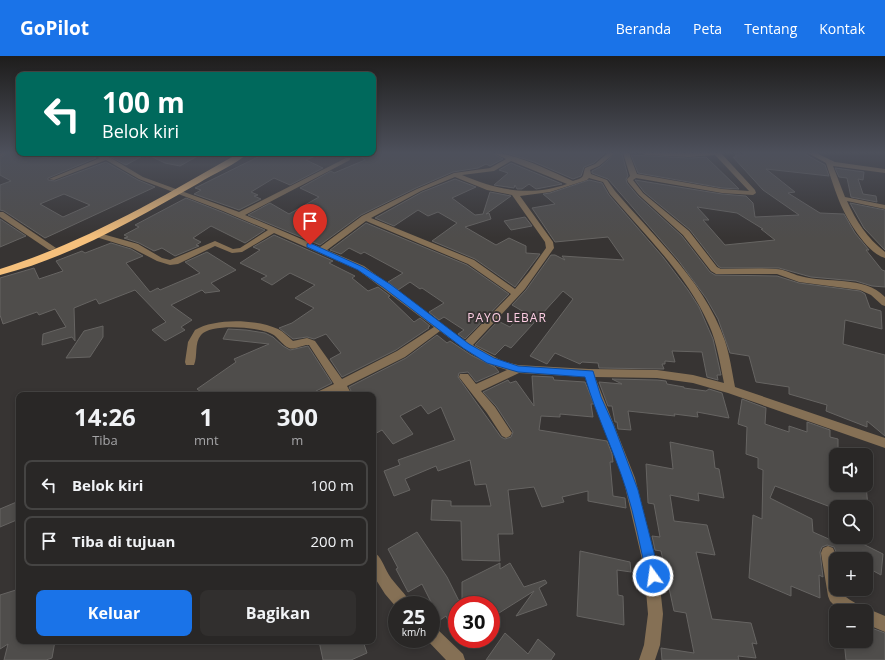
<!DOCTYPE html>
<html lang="id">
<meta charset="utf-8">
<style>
:root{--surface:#292726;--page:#312f2e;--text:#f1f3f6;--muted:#a5a5a7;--line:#454443;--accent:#1a73e8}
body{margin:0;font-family:"Open Sans",sans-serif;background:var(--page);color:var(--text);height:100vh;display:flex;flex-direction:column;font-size:15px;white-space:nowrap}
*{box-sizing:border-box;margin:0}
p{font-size:13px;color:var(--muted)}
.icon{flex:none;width:22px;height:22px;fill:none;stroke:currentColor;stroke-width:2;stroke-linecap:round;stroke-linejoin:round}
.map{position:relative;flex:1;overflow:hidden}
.sheet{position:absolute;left:16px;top:336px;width:360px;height:252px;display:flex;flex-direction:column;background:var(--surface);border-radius:8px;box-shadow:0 2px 6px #0003,0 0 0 1px var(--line)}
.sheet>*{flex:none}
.banner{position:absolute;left:16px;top:16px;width:360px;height:84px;border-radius:8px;box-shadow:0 2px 6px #0003,0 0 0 1px var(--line);background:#00695c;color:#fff;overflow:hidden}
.controls{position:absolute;left:829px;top:392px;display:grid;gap:8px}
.controls a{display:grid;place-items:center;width:44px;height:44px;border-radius:8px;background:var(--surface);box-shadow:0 2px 6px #0003,0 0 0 1px var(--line);font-size:20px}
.speed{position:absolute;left:388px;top:540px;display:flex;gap:8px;font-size:20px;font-weight:700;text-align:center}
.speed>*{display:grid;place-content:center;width:52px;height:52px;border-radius:50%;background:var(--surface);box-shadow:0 2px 6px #0003,0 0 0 1px var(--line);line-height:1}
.speed small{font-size:10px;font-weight:400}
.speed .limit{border:6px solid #d22;background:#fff;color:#111}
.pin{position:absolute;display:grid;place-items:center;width:34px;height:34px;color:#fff;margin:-41px -17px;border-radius:50% 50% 50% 0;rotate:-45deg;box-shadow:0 0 4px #0007}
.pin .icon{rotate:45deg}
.me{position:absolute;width:44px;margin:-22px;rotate:346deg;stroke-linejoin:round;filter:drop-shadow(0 0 3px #0008)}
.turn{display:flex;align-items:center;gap:14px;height:84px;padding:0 20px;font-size:18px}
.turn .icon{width:52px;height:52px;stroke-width:2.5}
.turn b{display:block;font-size:28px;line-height:34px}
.eta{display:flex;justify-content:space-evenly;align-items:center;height:68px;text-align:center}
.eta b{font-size:24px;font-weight:700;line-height:28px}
.primary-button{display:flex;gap:8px;margin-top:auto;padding:8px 20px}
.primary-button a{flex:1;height:46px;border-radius:8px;background:var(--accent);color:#fff;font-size:16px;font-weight:700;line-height:46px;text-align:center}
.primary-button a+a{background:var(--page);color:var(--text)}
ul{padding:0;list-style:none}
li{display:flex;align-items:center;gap:12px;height:50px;margin:0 8px 6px;padding:0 12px;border:2px solid var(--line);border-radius:8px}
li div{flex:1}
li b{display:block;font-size:15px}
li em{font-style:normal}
header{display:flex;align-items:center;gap:24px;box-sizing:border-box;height:56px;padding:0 20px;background:var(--accent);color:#fff}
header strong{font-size:19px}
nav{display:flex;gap:22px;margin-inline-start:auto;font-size:14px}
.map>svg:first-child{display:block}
.building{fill:#4f4d4b;stroke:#666462;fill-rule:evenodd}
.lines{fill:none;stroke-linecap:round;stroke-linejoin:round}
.minor{fill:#857055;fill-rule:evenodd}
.highway{fill:#f5c07c;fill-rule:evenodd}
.route{fill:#1a73e8;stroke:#114b97}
.labels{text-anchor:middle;stroke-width:4;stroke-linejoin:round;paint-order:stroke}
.quarter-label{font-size:12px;letter-spacing:1px;fill:#fecee4;stroke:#373433}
</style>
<header>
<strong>GoPilot</strong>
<nav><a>Beranda</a><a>Peta</a><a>Tentang</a><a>Kontak</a></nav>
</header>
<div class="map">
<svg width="885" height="604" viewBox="0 0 885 604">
<rect width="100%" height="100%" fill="#373433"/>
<g class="building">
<path d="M8,97H19L49,102L62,97H89L96,102L48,122V124L55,125L106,106L138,124L155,131L45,182L4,155L0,154V129L11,125L0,119V102ZM64,138L90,149L63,161L40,148Z"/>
<path d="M103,97H203L180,110L165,107L146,98L126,109Z"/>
<path d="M266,97H322L306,104L323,112L290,129L274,122L251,136L258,139L254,140L261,143L239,154L194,138L201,134L195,132Z"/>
<path d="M357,97H492L503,103L490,110L486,108L478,112L453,116L416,132L361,159L320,189L248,159L270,147L289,158L319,141L300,132L331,115L334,117L365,104Z"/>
<path d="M506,97H605L594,107L584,111L581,120L573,123L534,106Z"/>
<path d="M616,97L622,98L628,120L626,123L627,127L638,140L682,180L710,216L715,219L777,220L799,227L860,235L865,238L870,252L881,255L882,273L845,264L843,288L885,299V380L867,365V371L826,355L827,349L789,338V331L756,326L749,300L730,297L718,263L706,242L678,204L608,123L592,117V115L600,111Z"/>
<path d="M744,97H803L825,109L829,120L766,113L795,136L788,137L820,157L844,158L855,177L869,194H866L882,214L885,215V231L872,230L856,225L811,221L779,212H721L718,210L690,174L644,136L635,124L722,138L746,140L753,147L755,161L799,159L763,134L733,101H737L735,99H745ZM697,151L737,157L763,173H761L775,184L725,189L703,164H709Z"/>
<path d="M631,99L689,102L706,101L739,133L722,132L638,117Z"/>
<path d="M511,107L562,128L536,133L529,128L522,133H517L515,129L514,132L494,129L508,117L499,114Z"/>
<path d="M835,112L864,116L863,124L858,123L863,138L876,140L877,146L851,141L847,122L839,121Z"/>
<path d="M455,123L476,131L452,142L475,159L483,158L490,136L511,140L486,158L489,157L491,163L465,171L496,189L509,182L526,190V197L540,198L515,231L475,203L432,185L457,167L438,156L428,160L418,154L394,170L375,162L422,136Z"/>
<path d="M589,124L602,127L609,139L663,201L688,234L699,251L713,283L721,319H717L718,324L707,321L702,296L672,295L675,306L665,305V308H662L664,313L599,312L598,307L582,306L580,308L555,297L547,308L530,300L573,243L563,235L511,292L505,289L495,299L475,289L498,265L510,271L524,256L512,249L526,234L551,199H555L565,204L562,200L624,204L608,181L555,186L532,152L555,148L543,138L550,137Z"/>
<path d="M186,142L222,156L265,174L245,187L211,170L193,182L201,186L196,189L199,190L175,200L162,192L154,195L139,187L124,182L128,181L124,179L139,171L135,169Z"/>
<path d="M850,147L885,154V194L864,172Z"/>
<path d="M525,161L532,170L511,174L504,165Z"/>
<path d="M0,163L26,180L0,191Z"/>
<path d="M366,167L467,209L509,238L465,283L458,278L464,274L444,261L439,264L429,256L444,247L422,232L420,233L410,226L398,234L388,226L403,217L364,196L361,198L349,192L341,198L330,194Z"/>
<path d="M274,179L333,205L329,207L355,220L352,222L368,235L378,231L390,240L388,241L414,266L420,262L430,270L428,271L429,272L396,294L342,321L330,303L341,297L326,278L314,283L307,281L293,283L279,272L292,267L314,252L295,242L315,229L290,217L272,229L261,223L267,220L240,207L260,194L253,191Z"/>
<path d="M111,187L131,193L143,200L126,207L150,236L158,232L160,234L200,217L185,206L207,196L236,214L211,227L220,235L205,237L202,234L171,249L192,264L181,271L185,274L165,285L152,274L166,266L135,234L99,248L96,243L74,252L75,285L72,281L42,289L43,278L66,271L55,253L39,259L37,256L3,268L0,259V222L34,212L39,223L63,215L56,205L82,195L85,197Z"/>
<path d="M103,270V281L90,301L66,302L84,275Z"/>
<path d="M228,273L246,274L265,277L273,281L283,290L290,294L308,290L332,327L316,335L315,339H205L197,333L236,306L234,303L269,288L223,283Z"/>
<path d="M437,279L447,287L450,285L471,299L495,311L499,316L476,326L468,316L459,317L458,321L501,381L505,383L511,381L513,376L496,350L483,336L508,324L510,327L516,325L534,350L532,320L553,321L554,324L585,326L594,348H591L593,361L560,358V361L541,360L539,374L607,385L612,398L613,406H610L613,440L625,442L626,452L588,445V435L562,441L564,446L542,451L534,431L508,434L513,478H498L500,505L462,504L461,465L431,464L432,444L451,445V450H491L486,428L475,429L470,404L438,415L436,410L405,423L410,434L394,440L384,415L400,409L398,404L455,384L441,351L428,358L421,349L400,360L413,378L393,388L382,374L373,379V339H353L349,331L406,302Z"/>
<path d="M612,323L657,324L666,325L667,328L684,331V332L706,335L709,333L722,337L729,362L697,356L698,361L674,358L675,360L628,355L631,374L618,373L617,366H615L612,350H608L599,326L622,328Z"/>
<path d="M742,343L766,352L765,368L789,376V370L807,376V366L830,374V381L838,383V398L836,397V429H866L868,451H836V453L775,430L770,442L812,463L813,476L831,484L832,481H849L883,498L881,519L866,511V503H850L836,496L834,491L827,489L822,491L820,496L823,521L819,519L820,542L791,530V540L749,522L753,459L762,463L763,414L758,412V402L746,398L747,371L738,368Z"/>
<path d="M670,386L713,395L715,412L719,413L724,442L698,437L699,445L670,439L674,465L707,469L715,499L696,496L712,563L751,567L757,588L752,587L756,602L738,600L739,604H662L661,592L694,597L686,557L674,555L661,495L655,494L652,480L660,481L654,448L648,447L646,408L673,413Z"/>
<path d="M19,445V463L0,471V453Z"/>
<path d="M417,476L447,521L461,549H457V584L446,560L440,564L422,528L408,536L396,513L398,512L388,493Z"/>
<path d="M580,495L630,506L631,516L617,514L618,539L623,540L624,569L577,560Z"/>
<path d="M500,507V513L510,507L524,531L545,524L547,527L539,532L547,549L516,560L534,535L491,562V549H462V526Z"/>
<path d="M19,533V585H55L52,602L46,604H4L8,588L0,593V539Z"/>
<path d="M866,570L885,577V604H846L844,585H866Z"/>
<path d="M505,577L528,598L538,583L555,598L551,604H486Z"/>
<path d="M319,585H363L367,597L351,604H323Z"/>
</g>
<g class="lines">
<g class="minor">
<path d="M0,97H7L0,101Z"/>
<path d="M90,97H99L111,102L143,121L239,156L346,102H350V104L245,159L320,191L362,160L417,133L454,117L490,112L506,103L493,97C516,97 552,116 573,125C585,121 582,122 585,112L595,108L608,97H615L599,110L590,114L591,118L607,124L615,135C654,181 705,226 725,285C730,300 732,316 735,331L885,382V392L728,337L693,327L657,322L595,321L635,422L658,512L663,558L660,589L655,604H639L644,589L648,558L644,512L623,422L585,321L519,317L481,335L495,351L510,374L512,377L510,380L506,382L502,380L487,357L459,321L460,318H468L476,328L507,314C482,307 461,291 440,275L405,301L347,330L352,339H341L339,335L330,339H316L317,336L334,328L309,289H306C301,290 293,294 289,292C282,289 278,281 272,278C259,271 211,267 201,279C194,287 198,300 194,309H186L185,306L188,286L195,274C215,262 256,263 278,273C284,276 288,281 293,285L307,282L315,285L342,323L397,295L434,271L358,214L274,177L242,196L232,197L215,190L178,208L170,209L157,205L132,192L96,181V177H99L138,188L162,202L170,204L215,185L233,193L240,192L268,174L223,155L139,123L106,104L54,124L49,123L100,102ZM511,105L567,128C530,141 497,134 462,119L494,115ZM455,121L487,134L512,139L545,186L546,192L529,216L515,233L474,204L371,162L421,135ZM589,122L603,126L610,138C645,179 687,219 709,269C717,287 720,307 724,327L693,319L657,314L589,313L518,309L502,305L473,289L525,233L554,192L553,186L520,140L550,136L587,124ZM366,165L468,208L511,238L465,285L364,210L327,194Z"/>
<path d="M623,97H629L637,118L722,133L749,135L715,99L689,101L645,99L642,97H721L755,134L756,137L753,139L722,137L636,122L633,124L643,137L689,175L717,211L721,213C739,213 758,212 776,213C784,213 792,218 800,220C827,228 864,219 885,241V250L882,249L871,239L860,234L799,226L777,218H716L711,215L683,179L639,139L628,126L627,123L630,120Z"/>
<path d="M808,97H816L835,106L885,113V117L833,110L845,141L885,149V153L847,145C856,165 867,182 885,196V202C866,197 844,159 838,142C834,132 830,119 826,107Z"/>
<path d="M0,156H3L56,192L52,194H49L0,161Z"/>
<path d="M828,490L833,492L835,497L836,533H841C843,544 858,545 862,554L866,552L885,560V576L866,568V555H840L830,545L828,540L821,497L823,492Z"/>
<path d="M373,496C381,499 384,511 389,519C395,529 407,538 411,549H397V552L385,538L373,519Z"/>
<path d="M431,569L436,572L463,598L465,604H446L426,583H431Z"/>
</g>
<path class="highway" d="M239,97H248C237,108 213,118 199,127C136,163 71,201 0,219V213C86,186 162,141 239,97Z"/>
</g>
<linearGradient id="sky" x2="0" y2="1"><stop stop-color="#1e1d1c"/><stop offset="0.53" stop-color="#4d505b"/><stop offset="1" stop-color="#4d505b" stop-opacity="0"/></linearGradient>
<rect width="885" height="182" fill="url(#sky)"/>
<path class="route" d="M310,187L363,211L390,228L469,288L494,302L518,310L593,315L601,341L614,370L638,434L660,520L658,524L653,526L649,524L647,520C640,491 635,461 626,433C614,395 596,359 585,321L518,316L487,307L463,292L384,232L358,214L307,191V188Z"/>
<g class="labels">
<g class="quarter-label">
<text x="507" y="266">PAYO LEBAR</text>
</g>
</g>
</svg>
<div class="controls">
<a><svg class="icon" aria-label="sound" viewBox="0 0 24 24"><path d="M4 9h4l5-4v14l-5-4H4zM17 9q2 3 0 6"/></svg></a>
<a><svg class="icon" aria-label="search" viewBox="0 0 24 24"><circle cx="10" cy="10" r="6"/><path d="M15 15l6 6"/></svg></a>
<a>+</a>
<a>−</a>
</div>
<div class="speed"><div>25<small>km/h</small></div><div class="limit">30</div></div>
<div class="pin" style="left:310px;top:189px;background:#d93025"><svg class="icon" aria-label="arrive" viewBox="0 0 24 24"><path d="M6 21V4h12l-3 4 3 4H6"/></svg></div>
<svg class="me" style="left:653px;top:520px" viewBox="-20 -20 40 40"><circle r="17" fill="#1a73e8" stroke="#fff" stroke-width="3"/><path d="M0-11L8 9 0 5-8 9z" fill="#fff"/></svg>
<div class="banner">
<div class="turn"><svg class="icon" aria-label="left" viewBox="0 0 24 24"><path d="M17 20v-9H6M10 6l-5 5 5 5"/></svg><div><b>100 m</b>Belok kiri</div></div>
</div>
<section class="sheet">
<div class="eta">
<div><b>14:26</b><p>Tiba</p></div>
<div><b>1</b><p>mnt</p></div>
<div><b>300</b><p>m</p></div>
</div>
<ul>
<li><svg class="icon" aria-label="left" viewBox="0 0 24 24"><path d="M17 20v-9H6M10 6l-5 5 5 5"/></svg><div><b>Belok kiri</b></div><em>100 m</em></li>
<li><svg class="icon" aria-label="arrive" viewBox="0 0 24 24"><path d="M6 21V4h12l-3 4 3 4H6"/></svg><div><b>Tiba di tujuan</b></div><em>200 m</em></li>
</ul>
<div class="primary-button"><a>Keluar</a><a>Bagikan</a></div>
</section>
</div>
